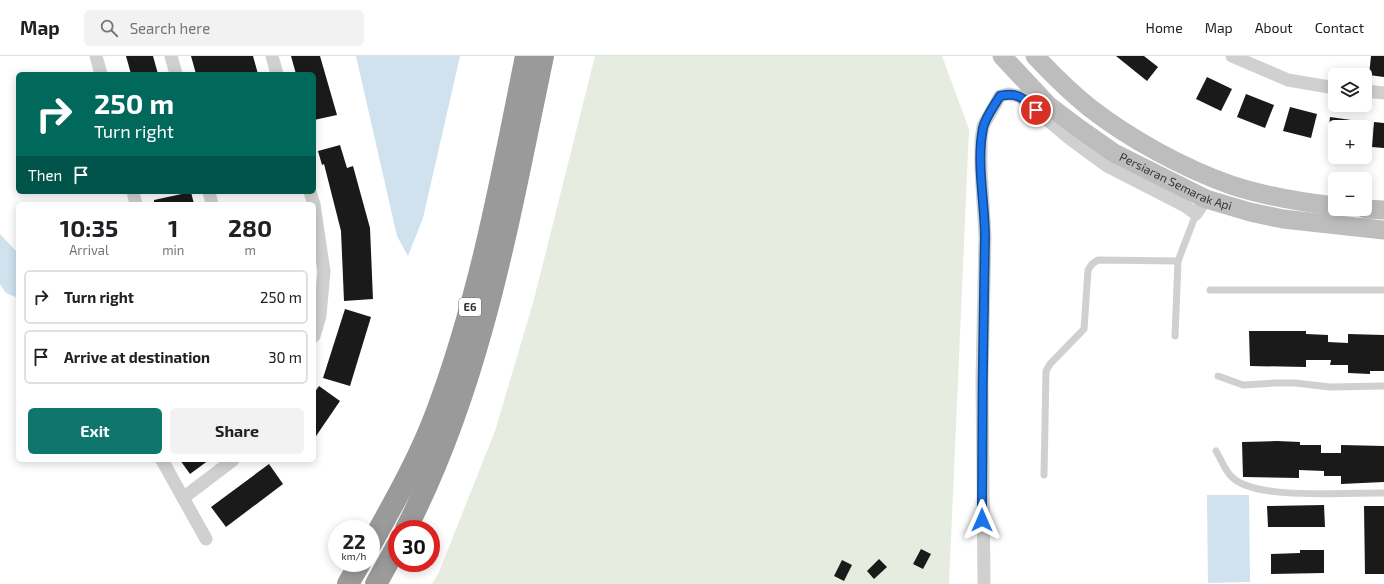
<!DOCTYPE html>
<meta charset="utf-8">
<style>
:root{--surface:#fff;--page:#f2f2f2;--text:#202124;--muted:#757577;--line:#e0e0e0;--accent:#0f766e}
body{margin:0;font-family:"Exo 2",sans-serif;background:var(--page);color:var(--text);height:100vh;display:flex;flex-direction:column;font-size:15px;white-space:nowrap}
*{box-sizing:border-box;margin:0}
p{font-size:13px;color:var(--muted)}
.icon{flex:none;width:22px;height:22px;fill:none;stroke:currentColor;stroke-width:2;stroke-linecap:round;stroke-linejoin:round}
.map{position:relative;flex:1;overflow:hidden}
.side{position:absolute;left:16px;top:146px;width:300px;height:260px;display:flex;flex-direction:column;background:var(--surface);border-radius:6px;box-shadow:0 2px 10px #0003}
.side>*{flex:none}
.hud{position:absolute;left:16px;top:16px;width:300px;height:122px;border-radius:6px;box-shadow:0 2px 10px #0003;background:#00695c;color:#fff;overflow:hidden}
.buttons{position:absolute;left:1328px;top:12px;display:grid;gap:8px}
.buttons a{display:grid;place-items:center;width:44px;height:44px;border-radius:6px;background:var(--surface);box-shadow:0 2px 10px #0003;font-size:20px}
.speed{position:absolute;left:328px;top:464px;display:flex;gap:8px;font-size:20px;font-weight:700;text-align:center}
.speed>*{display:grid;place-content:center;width:52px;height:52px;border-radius:50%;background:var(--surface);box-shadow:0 2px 10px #0003;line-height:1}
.speed small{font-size:10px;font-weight:400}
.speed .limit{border:6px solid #d22;background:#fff;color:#111}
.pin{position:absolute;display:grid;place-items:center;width:34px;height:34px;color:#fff;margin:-17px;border:2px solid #fff;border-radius:50%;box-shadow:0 1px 4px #0007}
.me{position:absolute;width:44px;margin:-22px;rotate:0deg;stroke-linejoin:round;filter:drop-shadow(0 0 3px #0008)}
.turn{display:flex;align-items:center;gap:14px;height:84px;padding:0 12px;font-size:18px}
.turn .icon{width:52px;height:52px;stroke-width:2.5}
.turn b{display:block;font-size:28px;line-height:34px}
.then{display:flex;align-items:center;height:38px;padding:0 12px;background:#0003;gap:8px;font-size:15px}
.eta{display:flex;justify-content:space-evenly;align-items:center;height:68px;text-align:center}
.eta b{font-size:24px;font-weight:700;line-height:28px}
.action{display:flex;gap:8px;margin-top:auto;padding:8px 12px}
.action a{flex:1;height:46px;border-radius:6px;background:var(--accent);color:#fff;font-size:16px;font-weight:700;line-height:46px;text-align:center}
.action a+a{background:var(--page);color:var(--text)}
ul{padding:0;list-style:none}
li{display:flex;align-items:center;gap:12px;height:54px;margin:0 8px 6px;padding:0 4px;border:2px solid var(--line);border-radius:6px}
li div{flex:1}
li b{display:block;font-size:15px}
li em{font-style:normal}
header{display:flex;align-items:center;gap:24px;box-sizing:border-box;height:56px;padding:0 20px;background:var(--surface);border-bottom:1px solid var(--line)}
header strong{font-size:19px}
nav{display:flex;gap:22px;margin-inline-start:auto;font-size:14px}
.search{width:280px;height:36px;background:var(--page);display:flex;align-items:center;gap:10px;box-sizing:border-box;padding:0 14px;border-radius:6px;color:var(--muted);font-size:15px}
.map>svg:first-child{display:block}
.green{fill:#e6ecdf}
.water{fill:#cfe2ee}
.building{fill:#1a1a1a}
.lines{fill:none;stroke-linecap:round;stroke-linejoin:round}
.lane{stroke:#d0d0d0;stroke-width:7}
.street{stroke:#d0d0d0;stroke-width:13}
.secondary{stroke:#bdbdbd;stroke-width:19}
.highway{stroke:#9a9a9a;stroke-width:22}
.route-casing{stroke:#114b97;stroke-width:10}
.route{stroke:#1a73e8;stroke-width:7}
.labels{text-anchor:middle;stroke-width:4;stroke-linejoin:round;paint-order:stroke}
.shield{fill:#fff;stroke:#707070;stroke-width:1}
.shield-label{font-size:11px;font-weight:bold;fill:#333}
.street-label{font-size:12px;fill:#333;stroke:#fff}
</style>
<header>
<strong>Map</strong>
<div class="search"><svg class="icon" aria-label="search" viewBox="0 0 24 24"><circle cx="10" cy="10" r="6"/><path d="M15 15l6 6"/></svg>Search here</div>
<nav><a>Home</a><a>Map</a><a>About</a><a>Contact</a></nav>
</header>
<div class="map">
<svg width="1384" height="528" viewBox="0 0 1384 528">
<rect width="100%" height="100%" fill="#fff"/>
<path class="green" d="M595,0H942L969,73L949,528H432L439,516L495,375L533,247Z"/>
<g class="water">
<path d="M356,0H460L423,162L408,200L397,180Z"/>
<path d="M0,178L18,197V242L6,237L0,228Z"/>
<path d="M1207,439H1249L1250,526L1208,527Z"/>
</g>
<g class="building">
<path d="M126,0H153L158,18H131Z"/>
<path d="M191,0H253L258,18H196Z"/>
<path d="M291,0H320L337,59L314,64V18H296Z"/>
<path d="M1116,0H1144L1158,11L1147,25Z"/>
<path d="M1371,0H1384V21L1369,19Z"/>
<path d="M1207,21L1232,33L1221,55L1196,43Z"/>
<path d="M1246,38L1274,49L1265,72L1237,61Z"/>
<path d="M1290,51L1317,58L1311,82L1283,75Z"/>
<path d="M1330,61L1365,66V71H1329Z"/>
<path d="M1374,66L1384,67V92L1372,91Z"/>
<path d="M340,89L347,112L353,110L370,172L373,243L344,245L341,175L324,108L322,109L318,95Z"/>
<path d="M191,136L194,148H154V144Z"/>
<path d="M345,253L371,261L350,330L323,322Z"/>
<path d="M1249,275H1306V278L1328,279V286L1348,287V278L1384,279V315H1370V318L1348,317V309H1330L1331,304H1306V311L1250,310Z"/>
<path d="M319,330L340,345L314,383V337Z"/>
<path d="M1277,385L1300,386V389H1321V397H1341V389L1384,390V426L1341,428V420H1324V415L1299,414V422L1243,421L1242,386Z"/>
<path d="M180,404H209L190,418Z"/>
<path d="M269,408L283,428L226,471L211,451Z"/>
<path d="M1324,449L1325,471H1268L1267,450Z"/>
<path d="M1364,450H1384V518H1365Z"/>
<path d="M921,493L931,498L923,513L913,508Z"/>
<path d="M1300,494H1324V517L1271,518V498L1300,497Z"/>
<path d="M879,503L887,511L874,523L867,515Z"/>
<path d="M842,504L852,509L844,525L834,520Z"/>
</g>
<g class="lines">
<g class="lane">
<path d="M1210,234H1384"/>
<path d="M1175,280L1178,205L1196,158"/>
<path d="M1218,320L1243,329L1275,327H1295L1330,331L1384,330"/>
<path d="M1216,395C1221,403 1225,415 1232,421C1255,445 1350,436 1384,437"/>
<path d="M1044,419L1046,315L1050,308L1084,273L1088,214L1092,208L1098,204L1178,205"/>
</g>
<g class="street">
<path d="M96,0L101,18"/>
<path d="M171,0L176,18"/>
<path d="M272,0L277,18"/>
<path d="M1232,0L1288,24L1335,32"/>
<path d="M1365,35L1384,37"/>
<path d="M133,136L136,148"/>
<path d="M209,136L212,148"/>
<path d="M310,136L314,148"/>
<path d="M314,149L324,215L320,260L314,280"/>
<path d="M162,404L206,483"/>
<path d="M183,442L233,404"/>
<path d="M984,528L982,324L985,180L981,113V84L983,70L1000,40L1008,38L1019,40L1069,82L1107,110L1185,150L1196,158L1206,143"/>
</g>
<g class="secondary">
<path id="s1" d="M1002,0L1048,49L1077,71L1114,97L1206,143L1250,156L1283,163L1384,174"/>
<path d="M1035,0C1052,18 1070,36 1090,52C1130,83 1183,112 1231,129C1264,140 1300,146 1335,150"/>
<path d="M1365,153L1384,154"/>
</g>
<g class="highway">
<path d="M406,473C482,325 509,162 543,0"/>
<path d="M371,488C395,445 420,401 437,355C480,241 502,119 526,0"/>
<path d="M348,528L360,507"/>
<path d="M376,528L397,490"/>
</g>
</g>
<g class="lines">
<g class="route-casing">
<path id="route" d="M982,464C982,370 983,276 985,182C985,145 976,108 983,72C985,62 994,50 1000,40C1018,36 1023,42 1036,54"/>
</g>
<use href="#route" class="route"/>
</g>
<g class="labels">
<rect class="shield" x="459" y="242" width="22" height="18" rx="3"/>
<g class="shield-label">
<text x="470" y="255">E6</text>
</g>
<g class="street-label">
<text dy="4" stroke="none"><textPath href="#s1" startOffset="217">Persiaran Semarak Api</textPath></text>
</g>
</g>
</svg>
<div class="buttons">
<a><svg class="icon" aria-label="layers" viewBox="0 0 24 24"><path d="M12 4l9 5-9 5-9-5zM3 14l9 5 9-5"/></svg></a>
<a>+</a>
<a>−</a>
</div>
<div class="speed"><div>22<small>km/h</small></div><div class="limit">30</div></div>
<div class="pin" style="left:1036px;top:54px;background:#d93025"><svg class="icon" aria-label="arrive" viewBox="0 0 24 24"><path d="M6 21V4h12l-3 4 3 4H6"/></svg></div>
<svg class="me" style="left:982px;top:464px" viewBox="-20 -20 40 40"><path d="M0-17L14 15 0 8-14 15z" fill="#1a73e8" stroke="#fff" stroke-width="4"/></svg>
<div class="hud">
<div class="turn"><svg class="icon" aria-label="right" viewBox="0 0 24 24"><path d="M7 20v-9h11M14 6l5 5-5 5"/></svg><div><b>250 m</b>Turn right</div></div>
<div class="then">Then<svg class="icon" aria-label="arrive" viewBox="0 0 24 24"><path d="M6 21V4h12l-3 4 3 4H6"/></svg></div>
</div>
<section class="side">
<div class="eta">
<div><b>10:35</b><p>Arrival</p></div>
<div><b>1</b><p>min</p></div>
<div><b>280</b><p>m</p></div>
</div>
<ul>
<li><svg class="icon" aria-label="right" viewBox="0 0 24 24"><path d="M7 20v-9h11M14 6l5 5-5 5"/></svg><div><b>Turn right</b></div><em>250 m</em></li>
<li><svg class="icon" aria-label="arrive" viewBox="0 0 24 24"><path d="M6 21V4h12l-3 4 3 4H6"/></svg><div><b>Arrive at destination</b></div><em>30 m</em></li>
</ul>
<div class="action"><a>Exit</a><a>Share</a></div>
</section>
</div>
